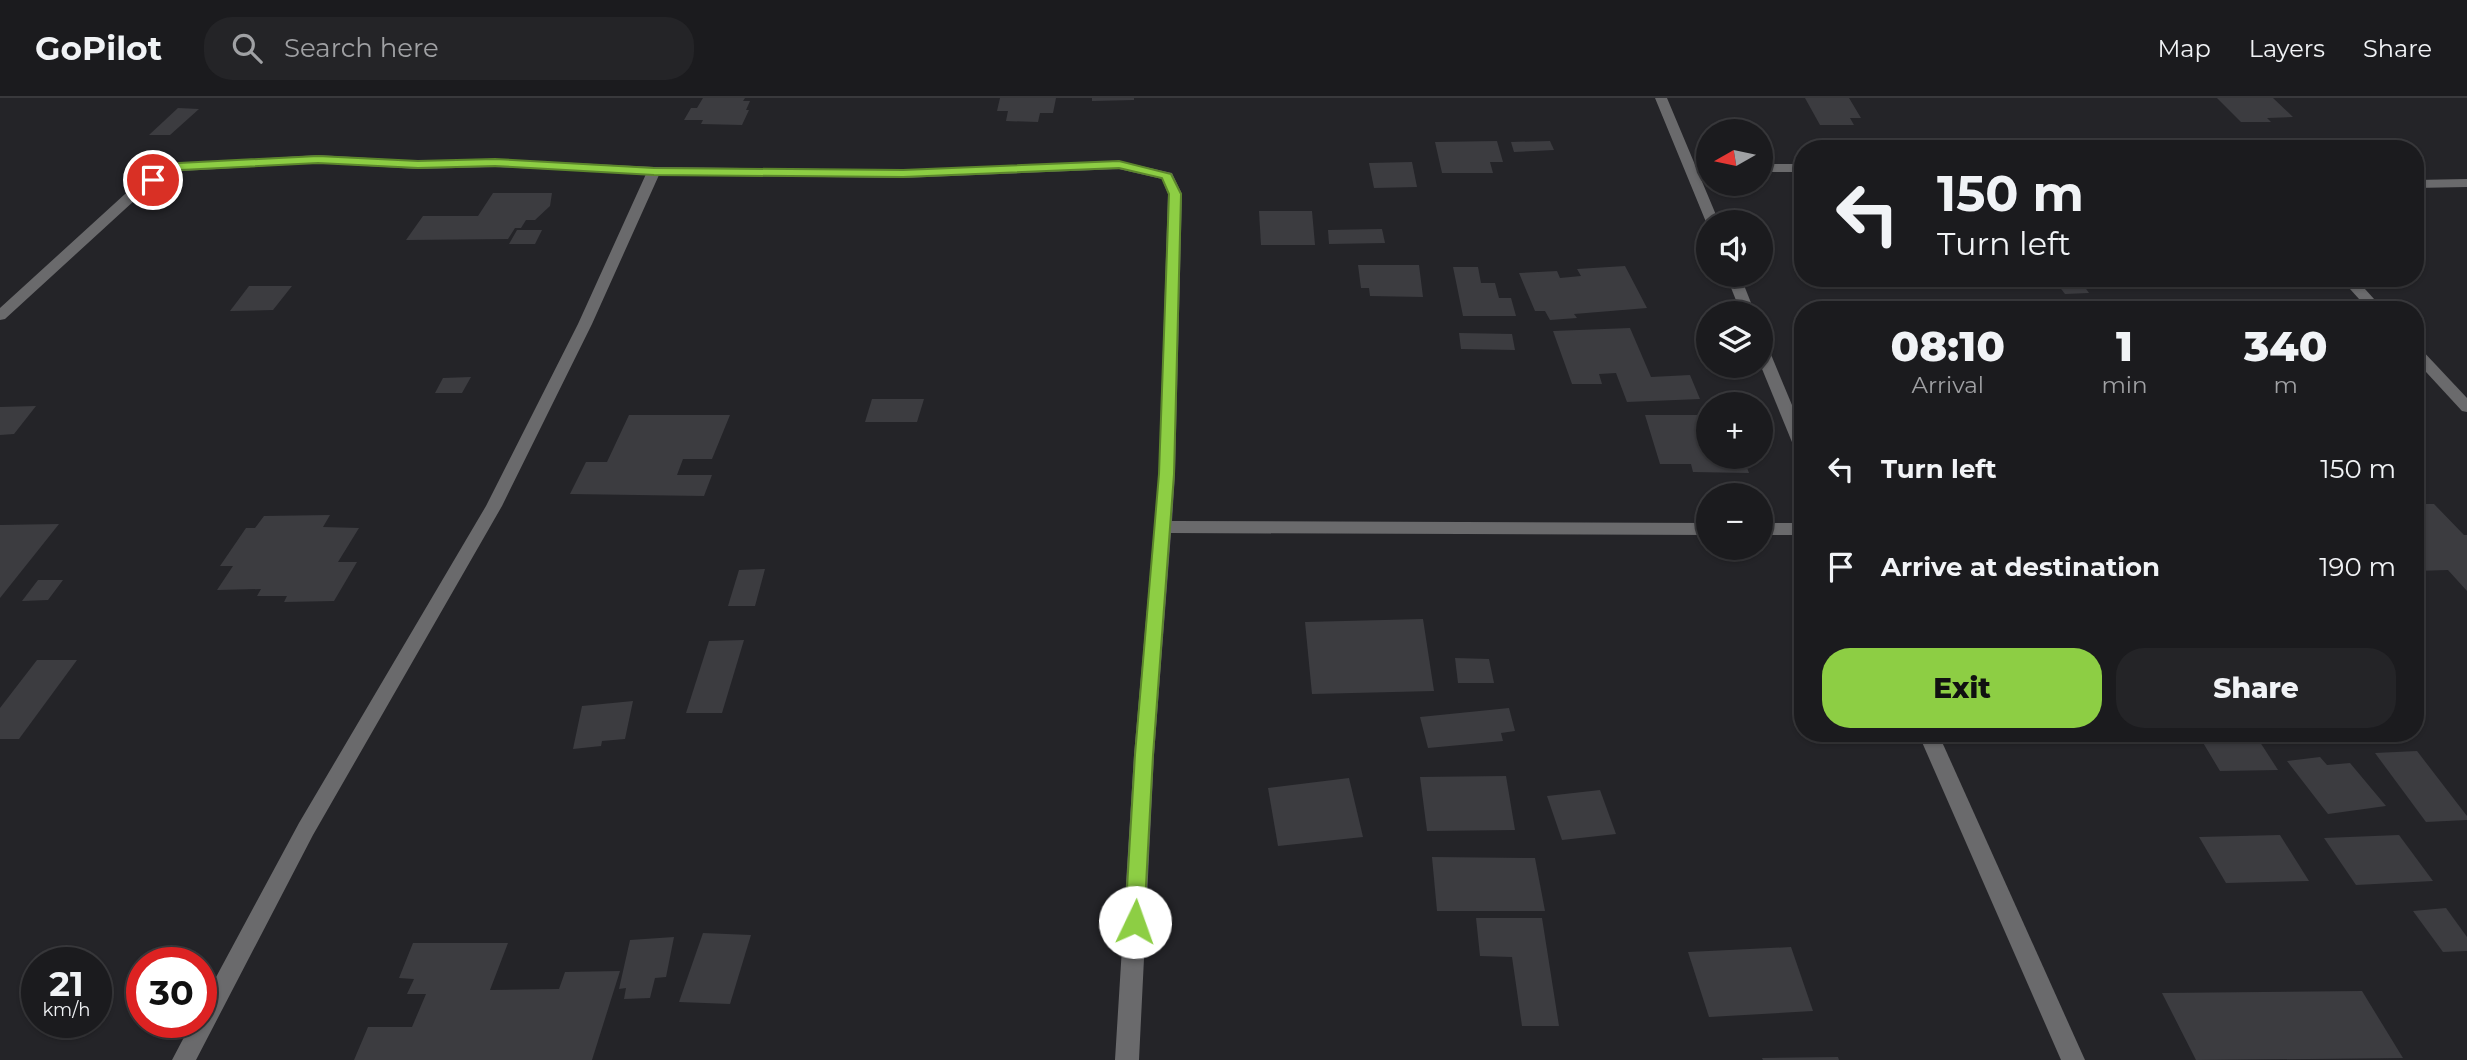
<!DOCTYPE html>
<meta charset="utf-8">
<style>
:root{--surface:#1b1b1e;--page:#242427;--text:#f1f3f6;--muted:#a0a1a4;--line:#39393c;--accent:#8dce44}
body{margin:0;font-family:Montserrat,sans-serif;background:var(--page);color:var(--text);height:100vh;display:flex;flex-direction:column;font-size:26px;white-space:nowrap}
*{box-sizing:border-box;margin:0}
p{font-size:23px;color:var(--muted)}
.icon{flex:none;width:38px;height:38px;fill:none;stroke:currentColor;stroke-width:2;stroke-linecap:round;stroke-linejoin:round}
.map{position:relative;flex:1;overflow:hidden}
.side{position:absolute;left:1794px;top:203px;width:630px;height:441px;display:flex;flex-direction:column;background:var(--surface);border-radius:28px;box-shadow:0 2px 5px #0004,0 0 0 2px var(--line)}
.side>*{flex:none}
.banner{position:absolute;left:1794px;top:42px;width:630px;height:147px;border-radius:28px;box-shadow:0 2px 5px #0004,0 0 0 2px var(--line);background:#1b1b1e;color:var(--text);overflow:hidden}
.needle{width:46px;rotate:261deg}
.fabs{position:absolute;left:1696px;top:21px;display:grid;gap:14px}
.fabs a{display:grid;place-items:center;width:77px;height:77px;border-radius:50%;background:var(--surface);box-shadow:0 2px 5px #0004,0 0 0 2px var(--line);font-size:35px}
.speed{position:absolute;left:21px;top:849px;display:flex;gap:14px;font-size:35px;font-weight:700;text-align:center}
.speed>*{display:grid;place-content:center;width:91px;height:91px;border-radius:50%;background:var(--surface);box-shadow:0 2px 5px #0004,0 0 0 2px var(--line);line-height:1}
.speed small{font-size:18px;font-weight:400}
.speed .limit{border:10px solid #d22;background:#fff;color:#111}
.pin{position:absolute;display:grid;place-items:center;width:60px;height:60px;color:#fff;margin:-30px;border:4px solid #fff;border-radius:50%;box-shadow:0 2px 7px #0007}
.me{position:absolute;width:77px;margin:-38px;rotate:3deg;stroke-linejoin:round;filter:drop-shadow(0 0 5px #0008)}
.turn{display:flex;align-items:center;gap:24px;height:147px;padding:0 28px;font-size:32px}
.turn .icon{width:91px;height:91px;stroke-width:2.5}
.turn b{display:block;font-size:49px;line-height:60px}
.eta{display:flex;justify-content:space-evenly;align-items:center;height:119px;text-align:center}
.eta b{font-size:42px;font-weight:800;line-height:49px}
.button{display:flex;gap:14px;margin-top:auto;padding:14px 28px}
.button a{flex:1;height:80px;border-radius:28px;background:var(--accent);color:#111;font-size:28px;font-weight:800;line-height:80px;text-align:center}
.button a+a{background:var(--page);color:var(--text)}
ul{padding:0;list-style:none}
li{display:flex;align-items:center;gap:21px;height:98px;padding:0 28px}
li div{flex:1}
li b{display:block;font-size:26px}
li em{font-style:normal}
header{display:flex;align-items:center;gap:42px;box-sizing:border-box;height:98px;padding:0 35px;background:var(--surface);border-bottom:2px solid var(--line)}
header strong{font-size:33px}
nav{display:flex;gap:38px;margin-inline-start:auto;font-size:24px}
.search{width:490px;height:63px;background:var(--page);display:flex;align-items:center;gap:18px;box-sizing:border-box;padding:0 24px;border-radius:28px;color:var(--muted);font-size:26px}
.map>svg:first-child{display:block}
.building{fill:#3c3c40}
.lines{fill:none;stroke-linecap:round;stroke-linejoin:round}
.minor{fill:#6a6a6c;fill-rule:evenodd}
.route{fill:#8dce44;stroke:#5c862c;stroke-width:2}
</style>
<header>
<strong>GoPilot</strong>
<div class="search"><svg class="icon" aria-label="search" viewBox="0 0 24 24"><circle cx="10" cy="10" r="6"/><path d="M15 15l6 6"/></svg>Search here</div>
<nav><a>Map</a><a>Layers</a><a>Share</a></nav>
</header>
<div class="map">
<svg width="2467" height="962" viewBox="0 0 2467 962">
<rect width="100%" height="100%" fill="#242428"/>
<g class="building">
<path d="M703,0H745L743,3H750L746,12H749L742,27L701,26L703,22H684L691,10H697Z"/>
<path d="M1000,0H1056L1053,15H1040L1038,24L1006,23L1008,13H997Z"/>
<path d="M1092,0H1134V2L1092,3Z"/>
<path d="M1805,0H1849L1861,20H1850L1854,27H1820Z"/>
<path d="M2217,0H2273L2293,19L2267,20L2271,24H2241Z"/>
<path d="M178,10L199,11L170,37H149Z"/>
<path d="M1497,43L1503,64H1490L1493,75H1442L1435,44Z"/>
<path d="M1550,43L1554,52L1514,54L1511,44Z"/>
<path d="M1412,64L1417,89L1374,90L1369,65Z"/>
<path d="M493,95H552L550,108L535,122H526L521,130H515L508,141L406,142L423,118H478Z"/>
<path d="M1259,113H1312L1315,147H1261Z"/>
<path d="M1382,131L1385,145L1329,146L1328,132Z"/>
<path d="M517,132H542L535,146H509Z"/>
<path d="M1358,167H1419L1423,199L1370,198L1369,190H1361Z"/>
<path d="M1625,168L1647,210L1574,216L1577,220L1550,222L1545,213H1535L1519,175L1557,173L1560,180L1581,178L1577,171Z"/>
<path d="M1453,169H1478L1481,185H1495L1499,200H1511L1516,218H1463Z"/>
<path d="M2082,185L2089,195L2065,196L2058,187Z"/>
<path d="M249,188H292L273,212L230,213Z"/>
<path d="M1630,230L1651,279L1690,277L1700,301L1627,304L1616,275L1599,276L1602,286H1572L1553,233Z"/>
<path d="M1459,235L1512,236L1515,252L1461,251Z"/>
<path d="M471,279L462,295H435L443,280Z"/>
<path d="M872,301H924L917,324H865Z"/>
<path d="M36,308L14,336L0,337V309Z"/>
<path d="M629,317H730L712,361H683L677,377H712L704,398L570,396L586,364H607Z"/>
<path d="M1645,317H1708V359H1743L1749,375L1693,374L1691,366H1660Z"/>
<path d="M2415,406H2434L2464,437H2467V493L2448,472L2415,473Z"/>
<path d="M330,417L323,429L359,430L338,464H357L334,503L284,504L287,498H257L261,491L217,492L233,468H220L246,430H255L264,418Z"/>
<path d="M59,426L0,500V427Z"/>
<path d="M765,471L755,508H728L739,472Z"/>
<path d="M38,482H63L48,502L22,503Z"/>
<path d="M1423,521L1434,593L1312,596L1305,524Z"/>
<path d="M744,542L722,615H686L709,543Z"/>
<path d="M1455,560L1489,561L1494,585H1458Z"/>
<path d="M37,562H77L19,641H0V610Z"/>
<path d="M633,603L625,641L602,643L601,648L573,651L582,608Z"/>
<path d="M1509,610L1515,633L1501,635L1503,643L1428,650L1420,619Z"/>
<path d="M2258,641L2278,672L2220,673L2202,643Z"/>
<path d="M2417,653L2467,718V722L2426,724L2375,655Z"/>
<path d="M2320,659L2327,667L2350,665L2386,708L2328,716L2287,663Z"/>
<path d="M1506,678L1515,732L1427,733L1420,679Z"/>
<path d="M1349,680L1363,739L1278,748L1268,690Z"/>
<path d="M1600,692L1616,736L1562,742L1547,698Z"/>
<path d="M2280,737L2309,783L2226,785L2199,739Z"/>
<path d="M2399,737L2433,783L2356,787L2324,740Z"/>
<path d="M1432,759L1535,760L1545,813H1437Z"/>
<path d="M2446,810L2467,839V853L2443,854L2413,813Z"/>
<path d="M1476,820H1542L1559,928H1522L1512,859L1480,858Z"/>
<path d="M703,835L751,837L730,906L679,904Z"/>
<path d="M674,839L666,879L655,880L650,900L624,901L626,890L619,891L630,842Z"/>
<path d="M413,845H508L490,892L559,891L565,874L620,873L592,962H354L368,929H412L426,896H407L414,881L399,880Z"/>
<path d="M1791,849L1813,913L1709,919L1688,854Z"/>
<path d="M2362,893L2403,960L2196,962L2162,895Z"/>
<path d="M1838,959L1839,962H1763L1762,960Z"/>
</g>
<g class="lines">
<g class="minor">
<path d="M1655,0H1667L1719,124H1708V126L1706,124Z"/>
<path d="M318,57L418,63L495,61L654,69L903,72L1119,63L1172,75L1182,96L1175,376L1172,423L1708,425V437L1171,435L1154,657L1139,962H1115L1134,657L1159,376L1168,96L1162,81L1119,71L903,80L659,77L592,226L502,408L313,737L196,962H172L192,924H201V907L299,725L486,408L578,226L646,76L495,69L418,71L318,65L182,73L135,102L5,221L0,222V210L125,96L175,66Z"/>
<rect x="1760" y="66" width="42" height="8"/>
<path d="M2467,81V89L2415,90V82Z"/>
<path d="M1726,177H1740L1755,215H1741Z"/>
<path d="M2340,180H2355L2384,212H2369Z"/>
<path d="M1760,242L1767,247L1802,331V354L1794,349L1760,266Z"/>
<path d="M2415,248L2420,250L2467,300V314L2462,313L2415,262Z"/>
<rect x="1760" y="425" width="42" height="12"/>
<path d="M1918,635H1938L2085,962H2061Z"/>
</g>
</g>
<path class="route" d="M318,58L418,63L495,61L654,70L903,72L1119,63L1171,76L1181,96L1174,376L1153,657L1144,824L1142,830L1135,832L1128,830L1125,824L1135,657L1159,376L1169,96L1162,80L1119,70L903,79L654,77L495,68L418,70L318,65L181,72L157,85L147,82L179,65Z"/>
</svg>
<div class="fabs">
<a><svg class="needle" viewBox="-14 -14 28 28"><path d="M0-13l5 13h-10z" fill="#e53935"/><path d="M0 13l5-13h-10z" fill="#a0a1a4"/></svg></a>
<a><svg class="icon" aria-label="sound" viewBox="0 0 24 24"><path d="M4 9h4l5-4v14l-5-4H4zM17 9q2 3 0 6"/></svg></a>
<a><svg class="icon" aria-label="layers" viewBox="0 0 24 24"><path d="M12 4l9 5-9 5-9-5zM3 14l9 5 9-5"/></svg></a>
<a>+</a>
<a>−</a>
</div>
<div class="speed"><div>21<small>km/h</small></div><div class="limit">30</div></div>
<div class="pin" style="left:153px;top:82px;background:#d93025"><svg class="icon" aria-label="arrive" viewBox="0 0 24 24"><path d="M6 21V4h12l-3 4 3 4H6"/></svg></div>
<svg class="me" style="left:1135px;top:824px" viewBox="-20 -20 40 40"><circle r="19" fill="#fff"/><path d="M0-13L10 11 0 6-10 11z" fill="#8dce44"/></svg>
<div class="banner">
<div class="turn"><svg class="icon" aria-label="left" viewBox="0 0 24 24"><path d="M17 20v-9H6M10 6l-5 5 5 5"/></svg><div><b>150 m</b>Turn left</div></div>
</div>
<section class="side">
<div class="eta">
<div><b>08:10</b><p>Arrival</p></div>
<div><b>1</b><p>min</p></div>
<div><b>340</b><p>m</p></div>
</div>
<ul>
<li><svg class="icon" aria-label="left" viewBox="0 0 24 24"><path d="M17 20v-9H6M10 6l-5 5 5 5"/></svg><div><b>Turn left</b></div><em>150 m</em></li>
<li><svg class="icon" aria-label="arrive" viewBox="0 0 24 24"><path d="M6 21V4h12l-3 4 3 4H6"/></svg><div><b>Arrive at destination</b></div><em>190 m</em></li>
</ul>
<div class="button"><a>Exit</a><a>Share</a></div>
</section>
</div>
